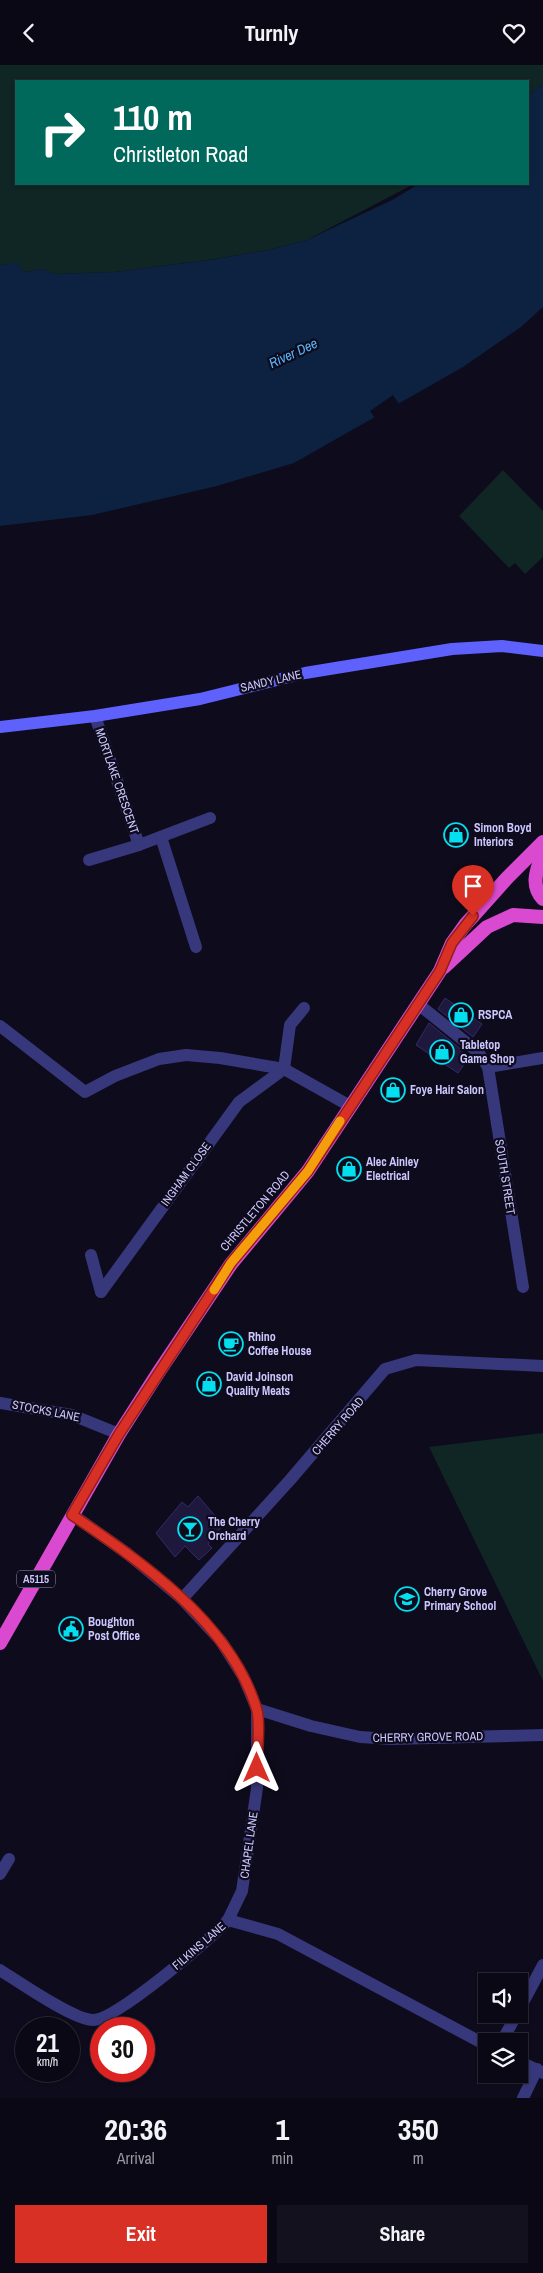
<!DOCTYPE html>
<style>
:root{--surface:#0a0815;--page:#13111e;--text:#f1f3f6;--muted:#999aa0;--line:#2a2934;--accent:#d93025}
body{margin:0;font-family:"Archivo Narrow",sans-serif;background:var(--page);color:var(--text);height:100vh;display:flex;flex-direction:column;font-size:19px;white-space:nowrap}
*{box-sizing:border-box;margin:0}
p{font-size:16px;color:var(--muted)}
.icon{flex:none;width:28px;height:28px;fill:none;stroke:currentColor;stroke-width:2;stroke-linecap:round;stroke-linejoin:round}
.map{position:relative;height:2033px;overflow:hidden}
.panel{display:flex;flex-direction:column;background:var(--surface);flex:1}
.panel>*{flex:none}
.banner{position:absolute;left:15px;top:15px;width:514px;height:105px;border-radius:0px;box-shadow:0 1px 4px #0004,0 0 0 1px var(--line);background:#00695c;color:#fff;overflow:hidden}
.controls{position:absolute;left:478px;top:1908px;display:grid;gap:10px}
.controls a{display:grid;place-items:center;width:50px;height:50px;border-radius:0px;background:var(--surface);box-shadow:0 1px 4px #0004,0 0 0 1px var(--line);font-size:25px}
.speed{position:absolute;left:15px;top:1952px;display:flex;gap:10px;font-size:25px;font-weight:700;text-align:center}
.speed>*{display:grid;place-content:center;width:65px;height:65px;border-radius:50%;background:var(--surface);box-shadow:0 1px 4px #0004,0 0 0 1px var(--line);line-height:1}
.speed small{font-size:12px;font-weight:400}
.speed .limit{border:8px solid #d22;background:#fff;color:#111}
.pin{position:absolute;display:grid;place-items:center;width:42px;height:42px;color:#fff;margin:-51px -21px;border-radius:50% 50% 50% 0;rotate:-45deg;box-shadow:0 0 5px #0007}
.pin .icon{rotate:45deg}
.me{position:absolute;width:55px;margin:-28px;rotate:0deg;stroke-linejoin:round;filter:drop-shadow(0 0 4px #0008)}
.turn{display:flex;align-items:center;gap:18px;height:105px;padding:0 15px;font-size:22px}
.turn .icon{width:65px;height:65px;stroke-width:2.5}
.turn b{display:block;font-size:35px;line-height:42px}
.eta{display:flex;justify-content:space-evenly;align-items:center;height:85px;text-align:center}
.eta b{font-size:30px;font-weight:800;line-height:35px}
.button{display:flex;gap:10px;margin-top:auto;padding:10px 15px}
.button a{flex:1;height:58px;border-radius:0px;background:var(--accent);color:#fff;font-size:20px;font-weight:800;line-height:58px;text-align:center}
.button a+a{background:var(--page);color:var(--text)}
header{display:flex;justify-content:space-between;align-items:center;height:65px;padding:0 15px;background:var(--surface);font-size:22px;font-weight:800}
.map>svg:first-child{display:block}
.green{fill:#0f2624}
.water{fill:#0c2240}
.pier{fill:#0e0b1c}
.building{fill:#1e183d;stroke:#342a69}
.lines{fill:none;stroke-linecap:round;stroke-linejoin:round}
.minor{stroke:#37377b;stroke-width:12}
.secondary{stroke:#5f61fd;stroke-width:12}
.trunk{stroke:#da4ad0;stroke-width:14}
.route-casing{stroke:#8d1f18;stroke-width:12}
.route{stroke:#d93025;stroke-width:9}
.slow{stroke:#f59e0b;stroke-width:9}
.labels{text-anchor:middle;stroke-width:4.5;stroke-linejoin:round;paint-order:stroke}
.shield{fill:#0e0b1c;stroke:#938fba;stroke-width:1}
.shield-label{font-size:11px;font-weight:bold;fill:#ccc7fe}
.street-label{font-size:12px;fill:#ccc7fe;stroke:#0e0b1c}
.poi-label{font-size:12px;font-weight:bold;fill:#ccc7fe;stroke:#0e0b1c;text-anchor:start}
.water-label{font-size:14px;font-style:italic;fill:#56b6fd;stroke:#0e0b1c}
</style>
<header><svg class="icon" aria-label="back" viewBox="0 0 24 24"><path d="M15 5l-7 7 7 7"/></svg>Turnly<svg class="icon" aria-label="heart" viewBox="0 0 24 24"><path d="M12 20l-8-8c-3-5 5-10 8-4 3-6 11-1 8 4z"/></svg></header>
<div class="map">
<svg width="543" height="2033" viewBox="0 0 543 2033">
<rect width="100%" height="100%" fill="#0e0b1c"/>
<g class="green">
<path d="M0,0H543V19L528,31V16H16V119H414L307,175L268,185L209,195L115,207L54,209L43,204L25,207L17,199L0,200Z"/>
<path d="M503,405L543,446V492L525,509L515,498L509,503L459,451Z"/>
<path d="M543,1368V1616L429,1382Z"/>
</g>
<path class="water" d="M543,19V242L521,262L463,302L294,398L217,421L92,450L0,461V200L17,198L25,207L43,204L54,209L115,207L210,195L268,185L307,175L392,135L419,119H528V31Z"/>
<path class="pier" d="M393,330L399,339L375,353L370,346Z"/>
<g class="building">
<path d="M445,933L482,959L473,972L438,944Z"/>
<path d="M429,958L463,986L460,990L467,995L458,1008L416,980Z"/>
<path d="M198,1431L223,1460L208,1479L212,1483L199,1495L185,1481L175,1492L156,1468L182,1437L188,1442Z"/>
</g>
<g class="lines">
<g class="minor">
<path d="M95,651L139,780L210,753"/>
<path d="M161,772L196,882"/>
<path d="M89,795L139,780"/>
<path d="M418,939L478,987L488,1002L543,993"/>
<path d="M0,961L85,1027L115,1011L159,994L186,990L220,993L284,1004L350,1041"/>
<path d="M488,1002L523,1222"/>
<path d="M91,1190L101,1227"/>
<path d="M101,1227L239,1037L284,1004L290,960L304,943"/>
<path d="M0,1338L72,1350L119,1369"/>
<path d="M73,1450L128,1489L182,1534L221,1576L243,1611L257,1644V1723L242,1826L228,1855"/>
<path d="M182,1534L290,1415L385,1304L416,1295L543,1301"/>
<path d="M257,1644L311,1661L360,1672L392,1674L543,1670"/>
<path d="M0,1809L9,1794"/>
<path d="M0,1905C19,1917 75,1956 94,1955C116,1954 210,1875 228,1855L278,1869L486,1980"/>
<path d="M519,1945L543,1900"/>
<path d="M502,1976L517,1949"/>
<path d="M519,1996L543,2008"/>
<path d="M523,2033L537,2004"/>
</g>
<path class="secondary" d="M0,662L95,651L200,634L305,608L452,584L502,581L543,586"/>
<g class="trunk">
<path d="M543,787C538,802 529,820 543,834"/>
<path d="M444,902L487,862L513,850L543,852"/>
<path d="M0,1578L119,1369L158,1308L231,1199L308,1106L440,906L452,878L465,860L507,813L543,777"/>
</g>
</g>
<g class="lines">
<g class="route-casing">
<path id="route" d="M257,1703C257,1688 261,1655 256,1642C229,1557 143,1498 72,1450L119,1369L231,1198L308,1106L440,906L452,878L473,851"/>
</g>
<use href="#route" class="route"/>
<path class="slow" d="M214,1225L231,1198L308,1106L340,1056"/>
</g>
<defs>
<g id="shop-ring" transform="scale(1.25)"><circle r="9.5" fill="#0e0b1c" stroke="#03dfef" stroke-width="1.5"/><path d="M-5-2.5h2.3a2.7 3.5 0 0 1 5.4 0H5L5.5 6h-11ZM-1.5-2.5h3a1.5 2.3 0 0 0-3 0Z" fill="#03dfef"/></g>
<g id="cafe-ring" transform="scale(1.25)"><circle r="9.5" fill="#0e0b1c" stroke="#03dfef" stroke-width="1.5"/><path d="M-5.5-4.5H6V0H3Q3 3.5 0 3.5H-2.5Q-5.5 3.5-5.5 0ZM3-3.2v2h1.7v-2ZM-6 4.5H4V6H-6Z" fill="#03dfef"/></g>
<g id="bar-ring" transform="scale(1.25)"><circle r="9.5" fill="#0e0b1c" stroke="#03dfef" stroke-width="1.5"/><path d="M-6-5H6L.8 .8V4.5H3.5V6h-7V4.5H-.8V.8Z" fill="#03dfef"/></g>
<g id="school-ring" transform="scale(1.25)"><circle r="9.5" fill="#0e0b1c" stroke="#03dfef" stroke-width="1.5"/><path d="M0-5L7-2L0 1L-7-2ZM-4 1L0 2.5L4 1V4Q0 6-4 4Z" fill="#03dfef"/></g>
<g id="civic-ring" transform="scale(1.25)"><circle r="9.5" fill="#0e0b1c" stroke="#03dfef" stroke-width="1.5"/><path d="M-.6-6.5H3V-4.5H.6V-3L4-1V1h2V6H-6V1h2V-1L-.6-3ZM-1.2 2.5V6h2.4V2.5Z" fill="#03dfef"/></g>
</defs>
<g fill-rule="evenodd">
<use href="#shop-ring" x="456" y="770"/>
<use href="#shop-ring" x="461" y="950"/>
<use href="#shop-ring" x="442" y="987"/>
<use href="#shop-ring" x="393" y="1025"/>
<use href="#shop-ring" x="349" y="1104"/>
<use href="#cafe-ring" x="231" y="1279"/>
<use href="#shop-ring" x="209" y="1319"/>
<use href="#bar-ring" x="190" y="1464"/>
<use href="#school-ring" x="407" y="1534"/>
<use href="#civic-ring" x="71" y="1564"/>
</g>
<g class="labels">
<rect class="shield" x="17" y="1505.5" width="38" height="17" rx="4"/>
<g class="shield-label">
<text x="36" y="1518">A5115</text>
</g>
<g class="street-label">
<text transform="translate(271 616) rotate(-13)" y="4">SANDY LANE</text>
<text transform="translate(117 716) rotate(71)" y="4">MORTLAKE CRESCENT</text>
<text transform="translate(186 1109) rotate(-54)" y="4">INGHAM CLOSE</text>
<text transform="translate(505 1112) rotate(81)" y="4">SOUTH STREET</text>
<text transform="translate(255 1146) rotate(-50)" y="4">CHRISTLETON ROAD</text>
<text transform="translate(46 1346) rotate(11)" y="4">STOCKS LANE</text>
<text transform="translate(338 1361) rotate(-49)" y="4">CHERRY ROAD</text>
<text transform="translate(428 1672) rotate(-1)" y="4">CHERRY GROVE ROAD</text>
<text transform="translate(249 1780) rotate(-82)" y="4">CHAPEL LANE</text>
<text transform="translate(199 1881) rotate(-41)" y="4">FILKINS LANE</text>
</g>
<g class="poi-label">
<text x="474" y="767">Simon Boyd<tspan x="474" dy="14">Interiors</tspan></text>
<text x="478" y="954">RSPCA</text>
<text x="460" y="984">Tabletop<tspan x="460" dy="14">Game Shop</tspan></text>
<text x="410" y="1029">Foye Hair Salon</text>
<text x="366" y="1101">Alec Ainley<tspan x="366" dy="14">Electrical</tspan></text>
<text x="248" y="1276">Rhino<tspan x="248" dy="14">Coffee House</tspan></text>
<text x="226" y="1316">David Joinson<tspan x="226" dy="14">Quality Meats</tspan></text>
<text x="208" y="1461">The Cherry<tspan x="208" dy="14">Orchard</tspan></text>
<text x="424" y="1531">Cherry Grove<tspan x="424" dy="14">Primary School</tspan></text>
<text x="88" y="1561">Boughton<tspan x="88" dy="14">Post Office</tspan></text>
</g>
<g class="water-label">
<text transform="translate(293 288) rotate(-25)" y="5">River Dee</text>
</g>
</g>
</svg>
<div class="controls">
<a><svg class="icon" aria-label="sound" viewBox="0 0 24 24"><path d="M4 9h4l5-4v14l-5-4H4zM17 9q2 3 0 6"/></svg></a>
<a><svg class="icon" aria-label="layers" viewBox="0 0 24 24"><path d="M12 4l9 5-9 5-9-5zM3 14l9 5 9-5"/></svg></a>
</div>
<div class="speed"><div>21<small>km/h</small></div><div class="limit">30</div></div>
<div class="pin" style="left:473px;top:851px;background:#d93025"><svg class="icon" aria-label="arrive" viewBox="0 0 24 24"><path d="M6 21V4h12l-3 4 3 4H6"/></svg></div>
<svg class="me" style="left:257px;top:1703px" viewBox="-20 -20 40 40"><path d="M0-17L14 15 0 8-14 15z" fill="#d93025" stroke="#fff" stroke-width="4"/></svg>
<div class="banner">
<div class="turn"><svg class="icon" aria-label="right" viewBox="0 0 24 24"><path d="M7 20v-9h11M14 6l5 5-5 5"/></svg><div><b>110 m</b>Christleton Road</div></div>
</div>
</div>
<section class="panel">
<div class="eta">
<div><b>20:36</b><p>Arrival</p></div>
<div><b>1</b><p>min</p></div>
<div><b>350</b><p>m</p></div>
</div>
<div class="button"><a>Exit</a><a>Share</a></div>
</section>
